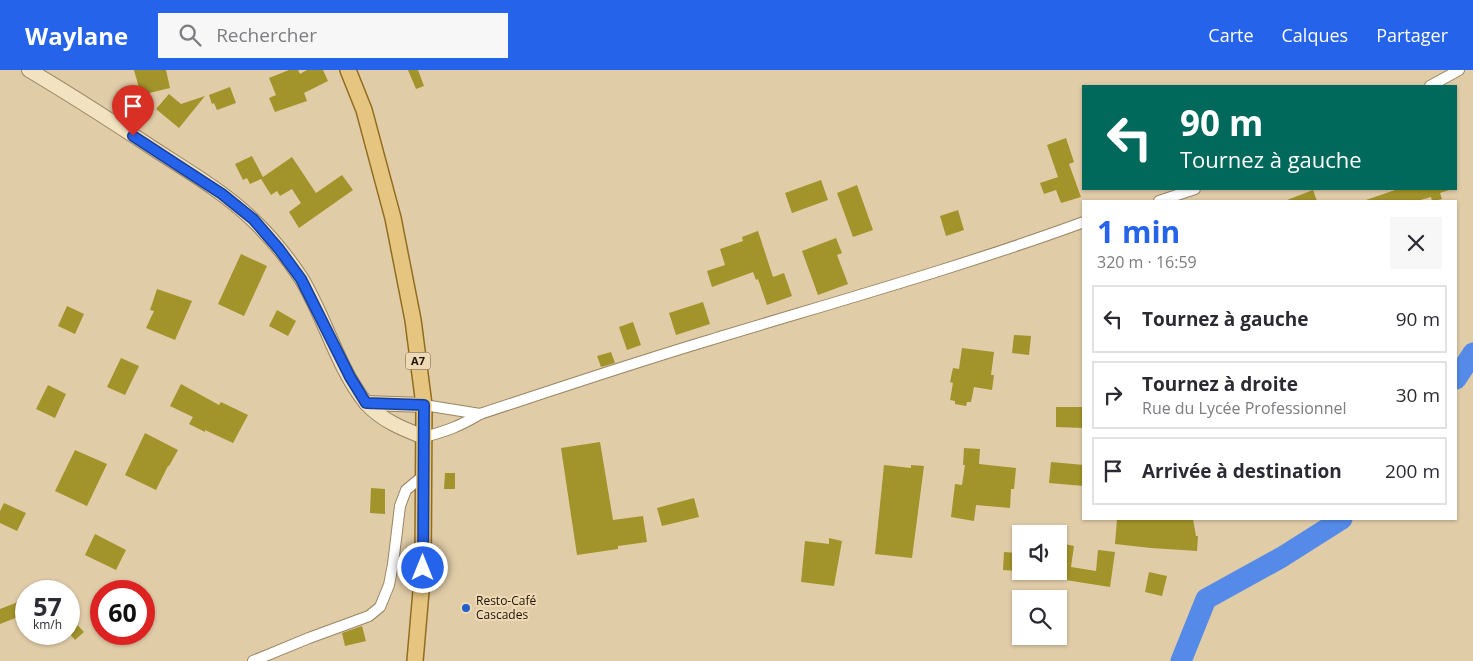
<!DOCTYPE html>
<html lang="fr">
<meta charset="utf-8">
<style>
:root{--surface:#fff;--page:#f7f7f7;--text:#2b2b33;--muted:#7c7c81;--line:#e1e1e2;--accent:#2563eb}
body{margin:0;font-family:"Open Sans",sans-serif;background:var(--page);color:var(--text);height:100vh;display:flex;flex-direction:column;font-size:19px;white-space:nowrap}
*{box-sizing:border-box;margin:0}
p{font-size:16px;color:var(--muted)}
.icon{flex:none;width:28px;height:28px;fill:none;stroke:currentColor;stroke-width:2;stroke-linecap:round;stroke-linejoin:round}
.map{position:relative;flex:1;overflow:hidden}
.details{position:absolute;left:1082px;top:130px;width:375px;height:320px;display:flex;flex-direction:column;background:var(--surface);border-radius:0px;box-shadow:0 1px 4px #0004}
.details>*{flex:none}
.banner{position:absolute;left:1082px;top:15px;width:375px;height:105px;border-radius:0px;box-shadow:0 1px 4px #0004;background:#00695c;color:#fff;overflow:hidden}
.buttons{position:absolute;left:1012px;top:455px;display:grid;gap:10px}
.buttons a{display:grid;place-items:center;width:55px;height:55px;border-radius:0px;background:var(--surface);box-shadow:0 1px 4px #0004;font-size:25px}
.speed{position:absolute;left:15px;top:510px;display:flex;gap:10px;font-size:25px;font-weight:700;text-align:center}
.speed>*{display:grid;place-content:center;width:65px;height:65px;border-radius:50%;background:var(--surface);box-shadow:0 1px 4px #0004;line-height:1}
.speed small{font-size:12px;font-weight:400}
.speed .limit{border:8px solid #d22;background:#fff;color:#111}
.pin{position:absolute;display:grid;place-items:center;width:42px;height:42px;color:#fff;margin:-51px -21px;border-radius:50% 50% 50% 0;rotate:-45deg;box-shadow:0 0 5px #0007}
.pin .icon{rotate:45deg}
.me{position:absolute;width:55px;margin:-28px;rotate:0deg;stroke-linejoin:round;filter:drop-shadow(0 0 4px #0008)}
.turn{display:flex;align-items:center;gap:18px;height:105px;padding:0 15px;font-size:22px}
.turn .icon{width:65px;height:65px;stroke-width:2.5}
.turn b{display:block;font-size:35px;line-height:42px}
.round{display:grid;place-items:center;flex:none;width:52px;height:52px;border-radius:0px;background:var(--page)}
.summary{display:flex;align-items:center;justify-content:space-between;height:85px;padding:0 15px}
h1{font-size:30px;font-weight:700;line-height:38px;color:var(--accent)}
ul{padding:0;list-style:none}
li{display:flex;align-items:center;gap:15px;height:68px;margin:0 10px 8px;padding:0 5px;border:2px solid var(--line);border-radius:0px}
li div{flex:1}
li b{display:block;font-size:19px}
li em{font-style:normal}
header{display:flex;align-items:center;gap:30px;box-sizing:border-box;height:70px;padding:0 25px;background:var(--accent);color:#fff}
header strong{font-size:24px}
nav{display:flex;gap:28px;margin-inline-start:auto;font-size:18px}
.search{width:350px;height:45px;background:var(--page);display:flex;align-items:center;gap:12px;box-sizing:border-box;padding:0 18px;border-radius:0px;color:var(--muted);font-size:19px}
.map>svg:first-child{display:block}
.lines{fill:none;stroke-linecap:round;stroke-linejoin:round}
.river{stroke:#558ae8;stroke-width:21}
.building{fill:#a2932a}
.street-casing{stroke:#998563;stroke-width:12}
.secondary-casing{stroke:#998563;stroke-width:16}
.primary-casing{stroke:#936d1f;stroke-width:18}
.street{stroke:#fff;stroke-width:10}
.secondary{stroke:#f2e2c0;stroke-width:14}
.primary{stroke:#e5c580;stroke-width:15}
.route-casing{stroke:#184099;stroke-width:12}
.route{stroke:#2563eb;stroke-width:9}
.poi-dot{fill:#215fcb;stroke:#efd9b5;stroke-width:2}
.labels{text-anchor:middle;stroke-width:4;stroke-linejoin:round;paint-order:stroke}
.shield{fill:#efd9b5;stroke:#5b4e3a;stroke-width:1}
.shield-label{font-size:11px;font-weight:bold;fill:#1b1306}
.poi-label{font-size:12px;fill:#1b1306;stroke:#efd9b5;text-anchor:start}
</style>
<header>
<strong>Waylane</strong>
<div class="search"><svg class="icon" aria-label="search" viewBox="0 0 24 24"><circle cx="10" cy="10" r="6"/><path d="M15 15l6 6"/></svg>Rechercher</div>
<nav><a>Carte</a><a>Calques</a><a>Partager</a></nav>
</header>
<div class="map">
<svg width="1473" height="591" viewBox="0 0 1473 591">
<rect width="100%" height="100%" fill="#e1cca8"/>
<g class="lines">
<g class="river">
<path d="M1456,309L1473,283"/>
<path d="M1181,591L1206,529L1282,487L1342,449"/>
</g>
</g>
<g class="building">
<path d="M134,0H166L170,18L141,25Z"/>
<path d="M289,0H298L300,4L307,0H323L328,11L304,23L307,31L275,42L269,28L276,25L269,8Z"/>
<path d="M408,0H418L424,16L416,19Z"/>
<path d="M230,17L236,33L217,40L214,33L212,34L209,25Z"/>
<path d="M169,24L181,34L205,26L179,58L156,39Z"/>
<path d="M1066,68L1074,92L1069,94L1081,127L1061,133L1056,120L1044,124L1040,113L1058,107L1047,75Z"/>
<path d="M252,86L263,107L292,87L316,123L342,105L353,120L299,158L289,142L301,133L292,119L280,126L277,121L271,125L261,109L250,114L247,108L243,110L235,94Z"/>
<path d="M821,110L828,130L792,143L785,123Z"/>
<path d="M857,115L873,160L853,167L837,123Z"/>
<path d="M1398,119H1449V120L1440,123L1442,129L1434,131H1432L1431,127L1417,131H1366V130Z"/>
<path d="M1313,120L1317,131H1287V130Z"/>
<path d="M958,140L964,160L946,166L940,146Z"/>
<path d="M758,161L773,207L784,203L792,226L767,235L758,209L756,210L753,202L712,217L707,201L725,195L720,179L743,171L742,167Z"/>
<path d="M836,168L842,183L837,185L848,214L818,225L802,181Z"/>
<path d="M241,184L267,196L244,246L218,234Z"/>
<path d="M157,219L192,231L175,270L146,258L154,241L150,240Z"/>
<path d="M703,232L710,254L676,265L669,243Z"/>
<path d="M67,236L84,244L75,264L58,256Z"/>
<path d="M277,240L296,251L288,266L269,256Z"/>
<path d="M633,252L641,275L627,280L619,257Z"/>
<path d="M1014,265L1031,266L1029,285L1012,283Z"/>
<path d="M962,278L994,282L991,305H994L992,320L974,317L971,332H967L966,336L955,334V331L950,330L953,313L950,312L953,298L959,299Z"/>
<path d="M611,282L615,293L601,297L597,286Z"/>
<path d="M121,288L139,296L125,325L107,317Z"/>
<path d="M181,314L219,335L221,332L248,345L233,373L205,360V362L189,354L193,347L170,336Z"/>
<path d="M48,315L66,324L55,348L36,339Z"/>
<path d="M1056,337H1084V358L1056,357Z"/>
<path d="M145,363L178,380L169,396H168L156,420L125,405Z"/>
<path d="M600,372L613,450L643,446L647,472L618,476V479L577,485L561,378Z"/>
<path d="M964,378L980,379L979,394L1016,398L1014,419H1011L1010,438L976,435L974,451L951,447L955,414L962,415L965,395H963Z"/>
<path d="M75,380L107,394L87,436L55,421Z"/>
<path d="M1051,392L1084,395V416L1049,413Z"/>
<path d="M884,395L911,398V395L924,396L912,488L875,484Z"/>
<path d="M445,403H455V419H444Z"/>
<path d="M371,418L385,419V444L370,443Z"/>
<path d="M694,428L699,447L662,456L657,438Z"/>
<path d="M4,433L26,443L17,461L0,453V441Z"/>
<path d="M1117,449H1193L1196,466H1198L1197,481L1151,478L1115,474Z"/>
<path d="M95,464L126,480L116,500L85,485Z"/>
<path d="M829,468L842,471L834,516L801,512L805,471L829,474Z"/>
<path d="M1059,473L1074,476L1071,497L1096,501L1098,480L1115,482L1110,517L1059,509Z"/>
<path d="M1004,482L1020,483L1019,501L1003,500Z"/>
<path d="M1149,502L1167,506L1162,526L1145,522Z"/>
<path d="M26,529V544L0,554V539Z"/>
<path d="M69,546L84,562L75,570L69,563Z"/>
<path d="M362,556L366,571L345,576L342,563Z"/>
</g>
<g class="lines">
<g class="street-casing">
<g id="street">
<path d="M1430,16L1459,0"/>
<path d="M1159,131L1195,119"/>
<path d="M424,335L480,344"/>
<path d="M424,367C447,361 460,356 480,344C556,319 633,293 710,270C835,232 961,197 1084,152"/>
<path d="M253,591L309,568L369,546L380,537L389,515L393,494L400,436L406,420L423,406"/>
</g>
</g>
<g class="secondary-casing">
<g id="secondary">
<path d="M29,0C71,25 113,52 154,79C188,101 224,122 253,150C271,167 287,187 301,208C325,247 337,297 366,333C381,350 403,359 424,367"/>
<path d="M366,333L424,335"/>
</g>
</g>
<g class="primary-casing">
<path id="primary" d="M348,0L364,40L393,148L413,250L424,335L423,498L415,591"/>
</g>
<use href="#street" class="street"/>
<use href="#secondary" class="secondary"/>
<use href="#primary" class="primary"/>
</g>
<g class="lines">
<g class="route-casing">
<path id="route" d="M133,66L222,124L253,149L279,179L301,209L350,307L366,333L424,335L423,498"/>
</g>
<use href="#route" class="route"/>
</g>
<circle class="poi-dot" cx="466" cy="538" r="5"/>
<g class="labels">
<rect class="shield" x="405.5" y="282.5" width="25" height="17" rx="4"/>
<g class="shield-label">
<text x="418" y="295">A7</text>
</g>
<g class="poi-label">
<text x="476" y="535">Resto-Café<tspan x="476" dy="14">Cascades</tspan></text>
</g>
</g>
</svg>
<div class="buttons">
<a><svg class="icon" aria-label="sound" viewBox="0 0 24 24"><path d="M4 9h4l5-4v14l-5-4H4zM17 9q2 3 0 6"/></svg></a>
<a><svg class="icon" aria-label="search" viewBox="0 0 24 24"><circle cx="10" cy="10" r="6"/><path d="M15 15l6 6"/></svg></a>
</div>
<div class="speed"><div>57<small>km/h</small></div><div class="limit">60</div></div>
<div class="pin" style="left:133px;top:66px;background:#d93025"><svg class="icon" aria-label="arrive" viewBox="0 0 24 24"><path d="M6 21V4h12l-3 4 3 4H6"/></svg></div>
<svg class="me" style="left:423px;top:498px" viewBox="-20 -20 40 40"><circle r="17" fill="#2563eb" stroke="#fff" stroke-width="3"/><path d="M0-11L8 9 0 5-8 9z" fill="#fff"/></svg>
<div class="banner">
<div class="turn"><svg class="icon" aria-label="left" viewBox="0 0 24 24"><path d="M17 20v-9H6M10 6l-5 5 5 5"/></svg><div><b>90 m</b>Tournez à gauche</div></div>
</div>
<section class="details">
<div class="summary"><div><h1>1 min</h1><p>320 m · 16:59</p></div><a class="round"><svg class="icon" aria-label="close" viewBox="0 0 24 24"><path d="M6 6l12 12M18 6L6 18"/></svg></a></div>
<ul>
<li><svg class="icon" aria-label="left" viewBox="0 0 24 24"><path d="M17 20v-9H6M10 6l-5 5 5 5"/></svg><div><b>Tournez à gauche</b></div><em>90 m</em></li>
<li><svg class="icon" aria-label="right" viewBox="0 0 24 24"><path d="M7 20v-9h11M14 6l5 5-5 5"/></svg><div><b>Tournez à droite</b><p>Rue du Lycée Professionnel</p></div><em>30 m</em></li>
<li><svg class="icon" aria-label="arrive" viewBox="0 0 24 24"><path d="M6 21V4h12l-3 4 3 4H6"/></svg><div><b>Arrivée à destination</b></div><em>200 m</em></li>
</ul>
</section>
</div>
